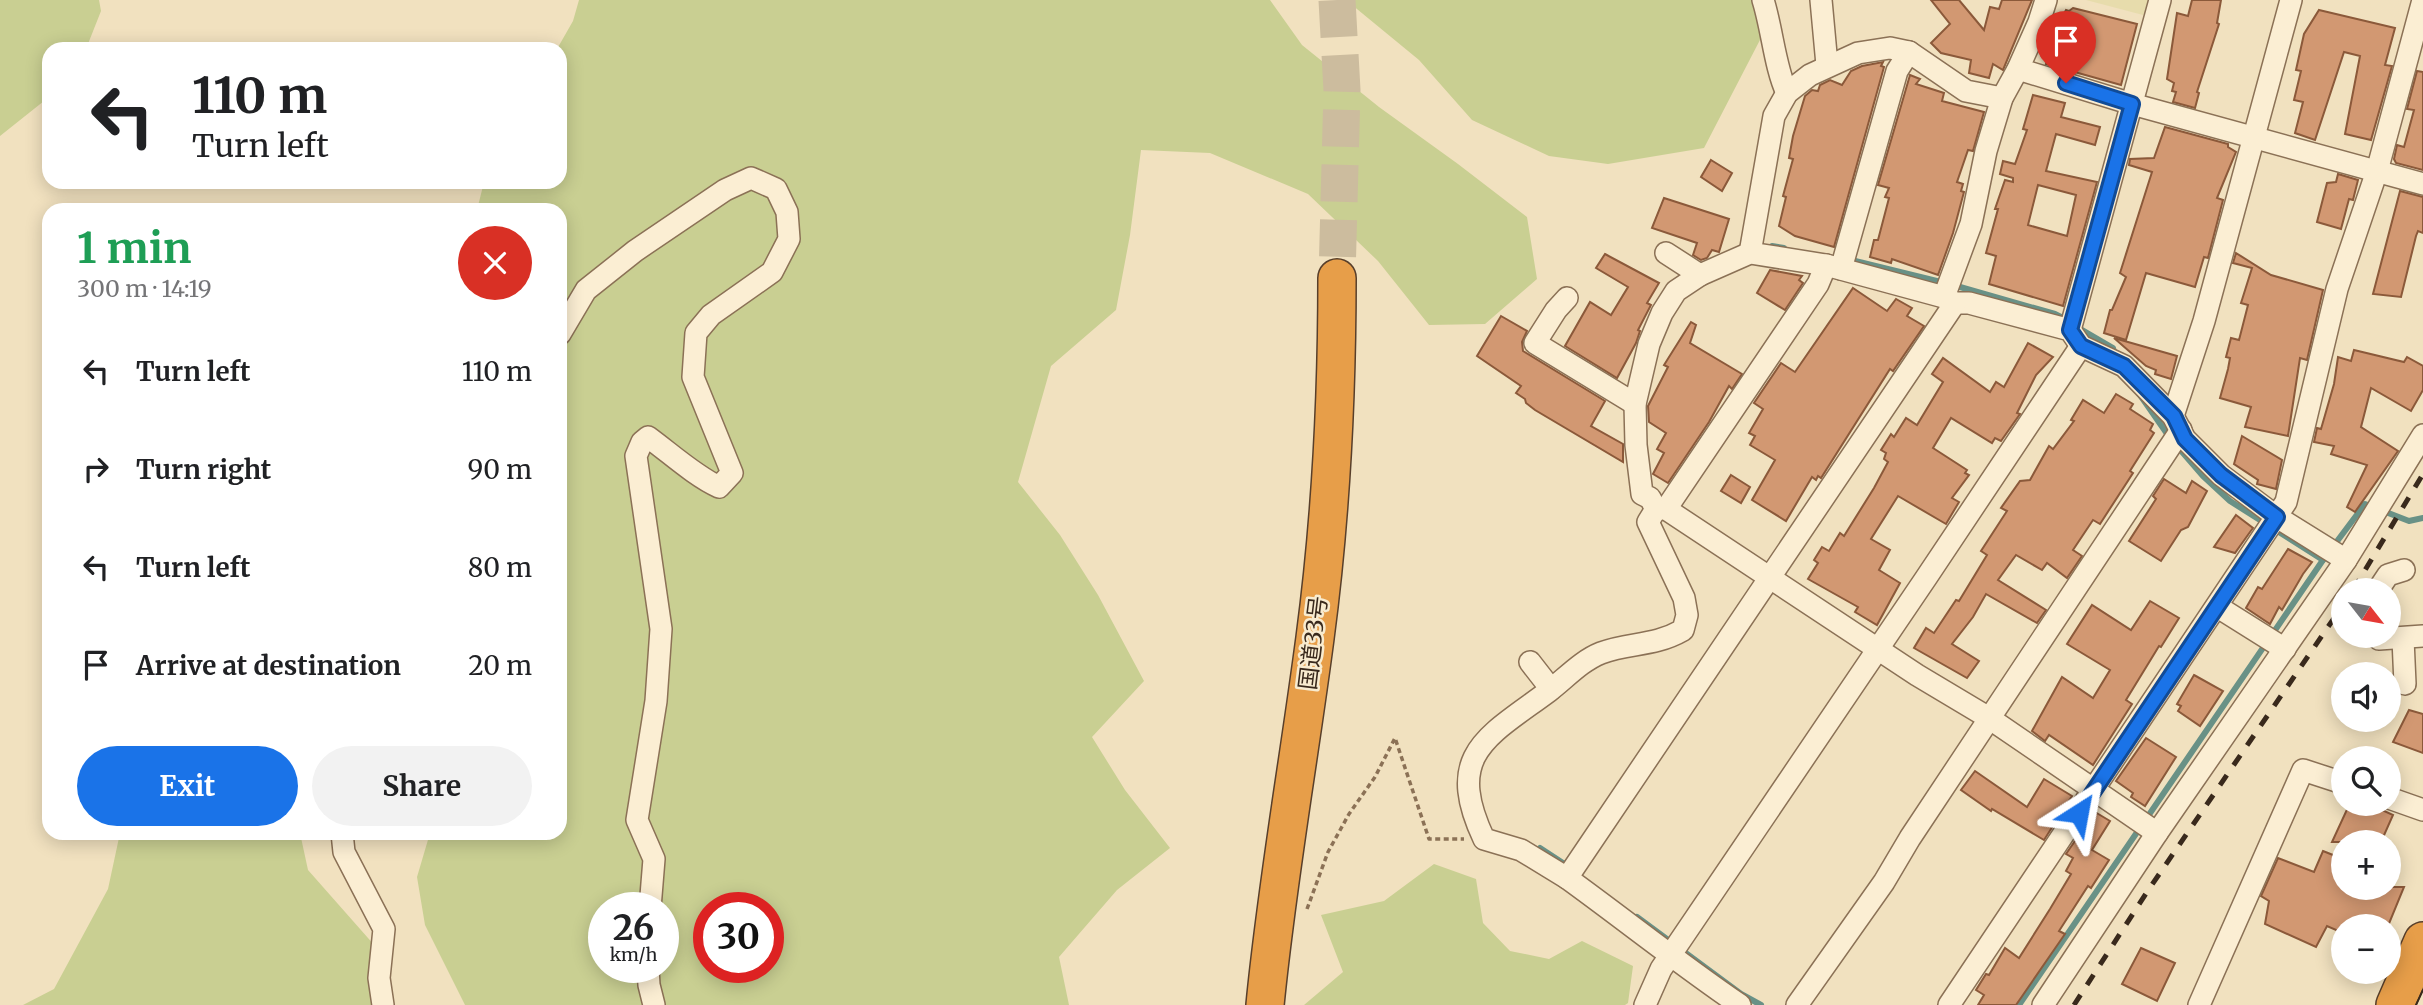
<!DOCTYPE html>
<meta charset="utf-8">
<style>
:root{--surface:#fff;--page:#f2f2f2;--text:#202124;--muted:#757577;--accent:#1a73e8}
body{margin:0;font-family:Merriweather,"Noto Sans JP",serif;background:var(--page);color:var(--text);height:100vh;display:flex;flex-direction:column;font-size:26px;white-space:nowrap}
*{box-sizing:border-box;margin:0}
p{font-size:23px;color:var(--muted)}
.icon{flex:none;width:38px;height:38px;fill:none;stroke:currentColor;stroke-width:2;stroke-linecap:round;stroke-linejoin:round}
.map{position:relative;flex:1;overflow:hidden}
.panel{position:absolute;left:42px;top:203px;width:525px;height:637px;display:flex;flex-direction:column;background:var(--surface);border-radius:21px;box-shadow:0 4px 18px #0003}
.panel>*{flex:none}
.top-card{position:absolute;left:42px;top:42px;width:525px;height:147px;border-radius:21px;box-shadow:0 4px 18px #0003;background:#fff;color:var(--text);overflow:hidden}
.needle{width:46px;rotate:121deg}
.tools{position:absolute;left:2331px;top:578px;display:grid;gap:14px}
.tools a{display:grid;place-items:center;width:70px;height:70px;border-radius:50%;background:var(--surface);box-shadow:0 4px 18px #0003;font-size:35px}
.speed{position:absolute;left:588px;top:892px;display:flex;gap:14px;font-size:35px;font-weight:700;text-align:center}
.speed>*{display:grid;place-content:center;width:91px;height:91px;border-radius:50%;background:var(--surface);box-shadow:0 4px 18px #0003;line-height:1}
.speed small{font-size:18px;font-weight:400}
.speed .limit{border:10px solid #d22;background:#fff;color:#111}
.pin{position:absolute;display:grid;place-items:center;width:60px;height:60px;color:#fff;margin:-72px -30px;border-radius:50% 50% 50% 0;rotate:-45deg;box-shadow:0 0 7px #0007}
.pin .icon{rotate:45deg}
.me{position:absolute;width:77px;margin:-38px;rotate:34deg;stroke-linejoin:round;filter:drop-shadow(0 0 5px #0008)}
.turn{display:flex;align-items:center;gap:24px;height:147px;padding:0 35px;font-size:32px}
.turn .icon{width:91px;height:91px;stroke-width:2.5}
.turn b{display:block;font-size:49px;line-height:60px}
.round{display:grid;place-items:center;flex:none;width:74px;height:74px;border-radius:37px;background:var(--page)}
.summary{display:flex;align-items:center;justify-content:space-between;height:119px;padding:0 35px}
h1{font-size:42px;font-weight:700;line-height:52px;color:#1e9e55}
.primary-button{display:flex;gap:14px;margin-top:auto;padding:14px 35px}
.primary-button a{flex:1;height:80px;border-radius:42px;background:var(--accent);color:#fff;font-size:28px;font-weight:700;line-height:80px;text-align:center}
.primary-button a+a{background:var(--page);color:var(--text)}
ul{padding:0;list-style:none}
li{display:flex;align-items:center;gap:21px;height:98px;padding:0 35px}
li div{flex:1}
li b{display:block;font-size:26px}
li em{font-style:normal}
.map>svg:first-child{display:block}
.farmland{fill:#e7dcac}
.green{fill:#c9cf92;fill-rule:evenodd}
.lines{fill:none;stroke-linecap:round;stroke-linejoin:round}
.stream{stroke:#699186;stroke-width:6}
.building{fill:#d29872;stroke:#8b593a;stroke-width:2;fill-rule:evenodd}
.highway-tunnel{stroke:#ccbc9e;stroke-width:37;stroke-dasharray:37 18;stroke-linecap:butt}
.street-casing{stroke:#8b7156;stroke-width:24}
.highway-casing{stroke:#583f2b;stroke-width:40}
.path{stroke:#8b7156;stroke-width:3.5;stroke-dasharray:5 3.5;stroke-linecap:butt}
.street{stroke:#fbeed3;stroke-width:21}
.highway{stroke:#e79e49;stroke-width:37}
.tram{stroke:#39291c;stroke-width:2}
.rail{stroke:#39291c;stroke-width:5;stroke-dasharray:12 12;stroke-linecap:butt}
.route-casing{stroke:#114b97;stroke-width:18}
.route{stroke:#1a73e8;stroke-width:12}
.labels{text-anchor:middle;stroke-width:5;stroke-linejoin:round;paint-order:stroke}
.street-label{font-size:23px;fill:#39291c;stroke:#f8ebcf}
</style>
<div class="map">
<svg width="2423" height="1005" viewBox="0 0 2423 1005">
<rect width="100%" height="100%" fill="#f1e1bf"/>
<path class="farmland" d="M2086,0H2151L2149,9L2143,15Z"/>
<g class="green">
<path d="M0,0H99L101,11L86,49H49V97L0,136Z"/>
<path d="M579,0H1270L1302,45L1379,107L1458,164L1527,217L1537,279L1485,324L1429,325L1378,261L1308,194L1210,153L1141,150L1130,235L1116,310L1051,366L1018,482L1060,535L1098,595L1144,681L1092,737L1125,790L1170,848L1117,890L1059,957L1069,1005H465L425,925L417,877L430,833H560V210H477L484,182H560V49H557L573,21ZM604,908H663V968H604ZM709,908H768V968H709Z"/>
<path d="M1346,0H1773L1776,9L1704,148L1608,164L1549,156L1472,120L1419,60Z"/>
<path d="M120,833H300L308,870L383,955L390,1005H23L54,989L108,889Z"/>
<path d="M1434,864L1476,879L1483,923L1510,951L1549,959L1582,941L1633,966L1628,1003L1625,1005H1304L1343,972L1321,915L1384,901Z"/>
</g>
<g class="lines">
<g class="stream">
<path d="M1772,246L1784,248"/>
<path d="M1847,259L1953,285L2055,314L2065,319"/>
<path d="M2077,327L2113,348L2115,355"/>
<path d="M2138,392L2170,438"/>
<path d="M2177,446L2203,476L2230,501L2323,560"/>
<path d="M1540,848L1569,867"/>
<path d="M1637,917L1741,994L1761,1005"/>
<path d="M2019,1005L2323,560L2365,504L2409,521L2423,518"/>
</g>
</g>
<g class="building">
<path d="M1931,0H1959L1984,30L1990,7L1999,9L2002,0H2032L2003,70L1993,64L1989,78L1969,73L1971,60L1941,53L1931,43L1950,24Z"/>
<path d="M2192,0H2221L2217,23L2219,24L2197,92L2199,93L2195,108L2173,102L2176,92L2172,91L2174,83L2167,79L2177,13L2188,16Z"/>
<path d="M2073,8L2137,24L2121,85L2046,64L2048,57L2042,56L2066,10L2069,11Z"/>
<path d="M2319,10L2395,28L2385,65L2392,66L2371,140L2345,134L2360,56L2344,52L2315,140L2295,133L2303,102L2294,100L2301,71L2296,70L2304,34Z"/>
<path d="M1883,62L1881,66L1884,67L1834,247L1795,236L1779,226L1786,197L1783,196L1793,159L1789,158L1793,136L1805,96L1812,90L1818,91L1820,85L1830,80L1842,85L1851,71L1862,66Z"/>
<path d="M2417,71L2423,72V170L2396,163L2394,159L2397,145L2404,147L2414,110L2407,109Z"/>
<path d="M1910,75L1920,79L1916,84L1944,93L1942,101L1984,112L1973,151L1968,150L1957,182L1963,184L1961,191L1964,192L1953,233L1938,275L1892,259L1891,263L1870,257L1874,240H1878L1889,198L1885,197L1889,188L1878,185Z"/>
<path d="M2033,95L2065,103L2061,117L2100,127L2095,145L2056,134L2046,171L2097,182L2063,306L1989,284L1996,256L1986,253L1998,209H1995L2005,180L2013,182V178L2000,174L2003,161L2015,164L2027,130L2023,129ZM2038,185L2076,195L2067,236L2028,225Z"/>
<path d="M2165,127L2228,144V147L2236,152L2217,198L2223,200L2208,258L2204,257L2195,287L2146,273L2126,340L2104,333L2110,310H2112L2126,277L2120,273L2152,172L2129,165L2130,159L2154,158Z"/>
<path d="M1711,160L1732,173L1722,191L1701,177Z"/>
<path d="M2338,174L2358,180L2353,200L2349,199L2341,229L2317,222L2327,183L2336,182Z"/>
<path d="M2400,191L2423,197V233L2418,231L2416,236L2401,297L2373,294Z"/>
<path d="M1664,198L1729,219L1719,252L1712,250L1707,258L1701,260L1693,255L1697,243L1652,228Z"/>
<path d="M2236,253L2271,275L2323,290L2307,360L2300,358L2288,436L2245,427L2251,407L2220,398L2228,369L2230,358L2226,357L2231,338L2239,340L2248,305L2241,303L2252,268L2233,263Z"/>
<path d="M1605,254L1659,283L1647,303L1651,305L1638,330L1640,331L1636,343L1617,378L1565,346L1590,302L1611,315L1628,287L1596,268Z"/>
<path d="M1770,270L1802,276L1799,280L1803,283L1785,310L1757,293Z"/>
<path d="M1853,288L1887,311L1896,299L1912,308L1907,316L1924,326L1893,371L1890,369L1821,478L1818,476L1816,480L1812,477L1786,521L1752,500L1775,460L1750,445L1755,436L1749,433L1763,409L1754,403L1781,363L1795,372Z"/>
<path d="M1501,316L1527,331L1522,342L1523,351L1605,401L1591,426L1623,444V462L1535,410L1526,403L1525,399L1516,393L1521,386L1477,356Z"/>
<path d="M1691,322L1696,325L1690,343L1742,374L1732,389L1729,386L1709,422L1668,483L1653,474L1664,453L1657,449L1666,433L1649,422L1648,406L1668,367L1664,365Z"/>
<path d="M2114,338L2177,356L2171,379L2155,374L2156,370L2146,366Z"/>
<path d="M2028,343L2053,357L2036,375L2017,413L2020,414L2001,441L1995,438L1992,443L1951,418L1933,448L1967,470L1965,473L1969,475L1952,498L1959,502L1946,524L1898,496L1871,539L1890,550L1879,570L1900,583L1877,625L1855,612L1858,607L1808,579L1818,563L1814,560L1822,547L1829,551L1840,533L1844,536L1874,488L1888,462L1884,459L1886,453L1881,450L1891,434L1894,437L1906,418L1917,425L1943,382L1932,374L1943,358L1990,392L1996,382L2004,387Z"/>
<path d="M2354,350L2404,362L2407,357L2423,366V390L2411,411L2371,388L2361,427L2398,451L2355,512L2347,507L2367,465L2331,454L2334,446L2314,442L2317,428L2321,429L2334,384L2338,357L2351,361Z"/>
<path d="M2116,394L2133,404L2130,409L2153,424L2150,430L2154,433L2130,471L2133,473L2100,524L2093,520L2073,550L2082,556L2067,578L2047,563L2042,570L2016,555L1998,580L2046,610L2037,623L1986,594L1973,617L1952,644L1979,661L1967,678L1914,648L1926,628L1934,633L1956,600L1959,601L1987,555L1981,551L2007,511L2001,508L2020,481L2030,480L2049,446L2053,449L2074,421L2071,420L2083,400L2104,413Z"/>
<path d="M2242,436L2282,460L2276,489L2257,484L2258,480L2234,464Z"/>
<path d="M1731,475L1750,487L1741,503L1721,491Z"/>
<path d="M2164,479L2186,493L2192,481L2207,491L2188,527L2181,530L2161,561L2129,541L2156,499L2153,496Z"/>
<path d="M2236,515L2253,528L2250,532L2235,553L2214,547Z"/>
<path d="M2288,549L2312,562L2303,574L2282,610L2279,607L2270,624L2246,608L2258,587L2262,589Z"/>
<path d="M2150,601L2179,618L2161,647L2159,646L2156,651L2126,700L2132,704L2093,765L2049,735L2045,741L2032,731L2062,677L2093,698L2110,670L2067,644L2092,605L2131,630Z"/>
<path d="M2194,675L2223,691L2200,726L2178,711L2181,706L2177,704Z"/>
<path d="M2409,710L2423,714V753L2393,742Z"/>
<path d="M2146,738L2176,757L2145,806L2131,797L2133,793L2116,781Z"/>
<path d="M1975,771L2027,807L2044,779L2072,796L2044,840L1992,809L1991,811L1961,790Z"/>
<path d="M2350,803H2367L2393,815L2381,842H2332Z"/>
<path d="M2095,812L2110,821L2092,850L2109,860L2091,888L2088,886L2059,931L2065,934L2016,1005H1978L1984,995L1976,990L1986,974L1989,975L2005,948L2019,958L2050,909L2071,874L2066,871L2073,858L2066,854Z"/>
<path d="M2323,851L2343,859V887H2404L2388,926H2343V933L2327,926L2316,947L2265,924L2269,901L2261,896L2278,858L2314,872Z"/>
<path d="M2141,948L2175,963L2157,1001L2122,984Z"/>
</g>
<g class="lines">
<path class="highway-tunnel" d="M1337,0L1342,90L1337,278"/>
<g class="street-casing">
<g id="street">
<path d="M1763,0C1772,28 1775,68 1787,93"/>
<path d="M1821,0L1827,65"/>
<path d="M2018,69L2132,104L2423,184"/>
<path d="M1666,253L1700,275"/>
<path d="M1750,253L1774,116L1787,93L1810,75L1858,53L1890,48L1909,52L1966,91L2002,98"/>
<path d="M1841,269L1897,71L1909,52"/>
<path d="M1944,297L1971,224L1986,151L2002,98L2018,69L2039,22L2046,0"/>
<path d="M1567,298L1556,310L1535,343L1635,404"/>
<path d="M2070,330L2160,0"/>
<path d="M560,334L586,290L635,251L725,190L751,178L776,189L787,212L789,239L772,272L711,315L696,333L693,377L732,473L719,487C695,476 670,453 648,437L642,442L636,456L661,629L656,701L637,820L654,859L650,908"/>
<path d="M2173,416L2204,321L2291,0"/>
<path d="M1666,509L1818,284L1826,265"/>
<path d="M2378,590L2388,575L2404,570"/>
<path d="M2218,607L2285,649"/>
<path d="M2377,635L2379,639L2423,636"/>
<path d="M2403,639L2405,684"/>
<path d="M1530,662L1551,689"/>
<path d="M2389,798L2423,810"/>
<path d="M342,833L344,852L384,929L379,978L383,1005"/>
<path d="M2157,833L1989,718L1917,675L1666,509H1656L1650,498L1642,494L1636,445L1635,404L1649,344L1662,313L1676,291L1700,275L1750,253L1826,265L1944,297L1955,303H1969L2070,330L2081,346L2124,366L2173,416L2185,439L2221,475L2277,517L2346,560"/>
<path d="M1567,878L1521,850L1484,839C1444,754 1487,737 1549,691C1566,678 1581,661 1601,653C1630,642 1653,647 1683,630L1687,615L1684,598L1648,522L1656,509"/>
<path d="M648,968L649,985L654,1005"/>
<path d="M1645,1005L1661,969L1926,578L2081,346"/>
<path d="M1740,1005C1681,965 1625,920 1567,878L1955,303"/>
<path d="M1797,1005L1884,882L1910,838L2181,430"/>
<path d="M1949,1005L2286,502L2337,289L2377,171L2423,0"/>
<path d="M2043,1005L2157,833L2346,560L2423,435"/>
<path d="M2199,1005L2303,770L2343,783"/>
</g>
</g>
<g class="highway-casing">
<g id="highway">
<path d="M1265,1005C1277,882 1299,760 1315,638C1331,518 1337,399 1337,278"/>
<path d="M2395,1005L2423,941"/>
</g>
</g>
<path class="path" d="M1307,909L1328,852L1349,814L1375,777L1395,738L1429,839H1464"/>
<use href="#street" class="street"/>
<use href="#highway" class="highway"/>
<path class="tram" d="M2416,1005L2423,990"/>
<g class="rail">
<path d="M2353,590L2423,474"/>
<path d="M2074,1005L2147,892L2343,605"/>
</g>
</g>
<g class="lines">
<g class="route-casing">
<path id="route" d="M2066,83L2132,104L2070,330L2081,346L2124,366L2174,416L2185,439L2221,475L2277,517L2079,813"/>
</g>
<use href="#route" class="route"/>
</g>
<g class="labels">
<g class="street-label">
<text transform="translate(1313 643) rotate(-83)" y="8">国道33号</text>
</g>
</g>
</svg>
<div class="tools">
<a><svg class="needle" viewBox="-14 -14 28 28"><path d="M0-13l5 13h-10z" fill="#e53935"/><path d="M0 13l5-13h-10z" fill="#757577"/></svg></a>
<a><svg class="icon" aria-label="sound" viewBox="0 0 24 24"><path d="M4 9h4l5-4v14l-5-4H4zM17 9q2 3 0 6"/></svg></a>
<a><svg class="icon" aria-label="search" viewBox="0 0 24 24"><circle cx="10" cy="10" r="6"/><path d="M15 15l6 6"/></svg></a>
<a>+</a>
<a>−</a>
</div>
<div class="speed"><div>26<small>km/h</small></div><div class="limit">30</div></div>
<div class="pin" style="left:2066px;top:83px;background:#d93025"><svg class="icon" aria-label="arrive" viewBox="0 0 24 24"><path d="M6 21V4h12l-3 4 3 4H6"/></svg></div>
<svg class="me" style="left:2079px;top:813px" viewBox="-20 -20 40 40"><path d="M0-17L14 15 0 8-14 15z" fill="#1a73e8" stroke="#fff" stroke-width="4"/></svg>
<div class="top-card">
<div class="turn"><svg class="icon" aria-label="left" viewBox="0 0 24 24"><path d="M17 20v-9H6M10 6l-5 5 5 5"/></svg><div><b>110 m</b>Turn left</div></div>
</div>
<section class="panel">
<div class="summary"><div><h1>1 min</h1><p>300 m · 14:19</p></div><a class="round" style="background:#d93025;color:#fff"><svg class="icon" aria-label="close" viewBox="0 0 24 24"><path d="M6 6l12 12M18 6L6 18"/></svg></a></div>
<ul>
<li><svg class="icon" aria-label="left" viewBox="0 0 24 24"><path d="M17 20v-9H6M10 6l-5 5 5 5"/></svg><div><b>Turn left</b></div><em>110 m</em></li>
<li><svg class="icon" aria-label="right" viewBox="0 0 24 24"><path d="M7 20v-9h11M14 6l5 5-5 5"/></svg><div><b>Turn right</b></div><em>90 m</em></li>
<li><svg class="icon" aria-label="left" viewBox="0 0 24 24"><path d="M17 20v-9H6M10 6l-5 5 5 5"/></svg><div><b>Turn left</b></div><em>80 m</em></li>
<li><svg class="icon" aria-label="arrive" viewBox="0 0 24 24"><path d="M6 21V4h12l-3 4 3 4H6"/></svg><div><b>Arrive at destination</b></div><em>20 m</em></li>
</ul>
<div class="primary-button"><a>Exit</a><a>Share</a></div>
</section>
</div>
